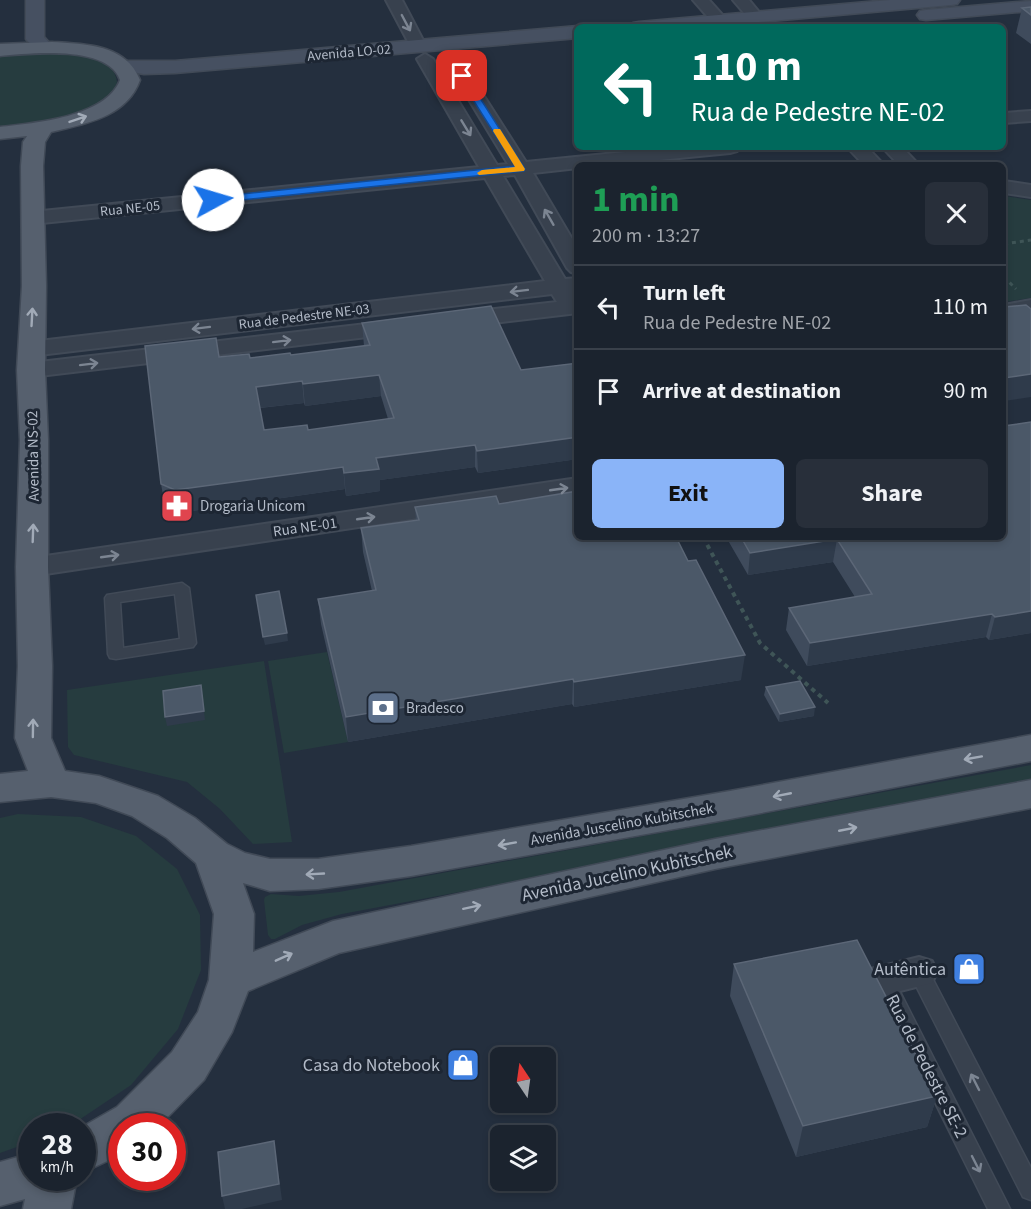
<!DOCTYPE html>
<meta charset="utf-8">
<style>
:root{--surface:#1b232e;--page:#282f3a;--text:#f1f3f6;--muted:#a0a4aa;--line:#39404a;--accent:#8ab4f8}
body{margin:0;font-family:"Source Sans 3",sans-serif;background:var(--page);color:var(--text);height:100vh;display:flex;flex-direction:column;font-size:22px;white-space:nowrap}
*{box-sizing:border-box;margin:0}
p{font-size:20px;color:var(--muted)}
.icon{flex:none;width:33px;height:33px;fill:none;stroke:currentColor;stroke-width:2;stroke-linecap:round;stroke-linejoin:round}
.map{position:relative;flex:1;overflow:hidden}
.panel{position:absolute;left:574px;top:162px;width:432px;height:378px;display:flex;flex-direction:column;background:var(--surface);border-radius:9px;box-shadow:0 3px 9px #0003,0 0 0 2px var(--line)}
.panel>*{flex:none}
.hud{position:absolute;left:574px;top:24px;width:432px;height:126px;border-radius:9px;box-shadow:0 3px 9px #0003,0 0 0 2px var(--line);background:#00695c;color:#fff;overflow:hidden}
.needle{width:39px;rotate:347deg}
.fabs{position:absolute;left:490px;top:1047px;display:grid;gap:12px}
.fabs a{display:grid;place-items:center;width:66px;height:66px;border-radius:9px;background:var(--surface);box-shadow:0 3px 9px #0003,0 0 0 2px var(--line);font-size:30px}
.speed{position:absolute;left:18px;top:1113px;display:flex;gap:12px;font-size:30px;font-weight:700;text-align:center}
.speed>*{display:grid;place-content:center;width:78px;height:78px;border-radius:50%;background:var(--surface);box-shadow:0 3px 9px #0003,0 0 0 2px var(--line);line-height:1}
.speed small{font-size:15px;font-weight:400}
.speed .limit{border:9px solid #d22;background:#fff;color:#111}
.pin{position:absolute;display:grid;place-items:center;width:51px;height:51px;color:#fff;margin:-26px;border-radius:12px;box-shadow:0 3px 9px #0006}
.me{position:absolute;width:66px;margin:-33px;rotate:84deg;stroke-linejoin:round;filter:drop-shadow(0 0 4px #0008)}
.turn{display:flex;align-items:center;gap:21px;height:126px;padding:0 18px;font-size:27px}
.turn .icon{width:78px;height:78px;stroke-width:2.5}
.turn b{display:block;font-size:42px;line-height:51px}
.round{display:grid;place-items:center;flex:none;width:63px;height:63px;border-radius:9px;background:var(--page)}
.head{display:flex;align-items:center;justify-content:space-between;height:102px;padding:0 18px}
h1{font-size:36px;font-weight:700;line-height:45px;color:#1e9e55}
.cta{display:flex;gap:12px;margin-top:auto;padding:12px 18px}
.cta a{flex:1;height:69px;border-radius:9px;background:var(--accent);color:#111;font-size:24px;font-weight:700;line-height:69px;text-align:center}
.cta a+a{background:var(--page);color:var(--text)}
ul{padding:0;list-style:none}
li{display:flex;align-items:center;gap:18px;height:84px;padding:0 18px;border-top:2px solid var(--line)}
li div{flex:1}
li b{display:block;font-size:22px}
li em{font-style:normal}
.map>svg:first-child{display:block}
.green{fill:#263c3f}
.lines{fill:none;stroke-linecap:round;stroke-linejoin:round}
.lane-casing{stroke:#414a57;stroke-width:3}
.street-casing{stroke:#414a57;stroke-width:4}
.secondary-casing{stroke:#414a57;stroke-width:3}
.primary-casing{stroke:#414a57;stroke-width:3}
.path-far1{stroke:#3f5557;stroke-width:3;stroke-dasharray:4 4;stroke-linecap:butt}
.path{stroke:#3f5557;stroke-width:4;stroke-dasharray:4.5 4.5;stroke-linecap:butt}
.lane{fill:#38414e;fill-rule:evenodd}
.street{fill:#38414e;fill-rule:evenodd}
.secondary{fill:#465061;fill-rule:evenodd}
.primary{fill:#56606e;fill-rule:evenodd}
.wall{fill:#3f4b5c;fill-rule:evenodd}
.shaded-wall{fill:#2f3b4b}
.building{fill:#4b5868;stroke:#5c6777;stroke-width:1.5;fill-rule:evenodd}
.oneway{stroke:#7c8592}
.oneway2{stroke:#a1aab7}
.route{fill:#1a73e8;stroke:#114b97;stroke-width:1.5}
.slow{fill:#f59e0b}
.labels{text-anchor:middle;stroke-width:6;stroke-linejoin:round;paint-order:stroke}
.far-street-label{font-size:14px;fill:#b4bcc9;stroke:#1d2633}
.street-label{font-size:15px;fill:#b4bcc9;stroke:#1d2633}
.poi-label{font-size:15px;fill:#b4bcc9;stroke:#1d2633;text-anchor:start}
.near-street-label{font-size:18px;fill:#b4bcc9;stroke:#1d2633}
.near-poi-label{font-size:18px;fill:#b4bcc9;stroke:#1d2633;text-anchor:end}
</style>
<div class="map">
<svg width="1031" height="1209" viewBox="0 0 1031 1209">
<rect width="100%" height="100%" fill="#242f3e"/>
<g class="green">
<path d="M63,52C81,55 115,58 117,82C108,118 30,124 0,129V54Z"/>
<path d="M1004,196L1031,200V298L1004,302Z"/>
<path d="M327,652L348,742L284,753L268,661Z"/>
<path d="M264,661L292,842L253,844L220,809L187,782L74,755L68,747L67,690Z"/>
<path d="M1031,765V785L342,914L302,925L275,939H271L268,935L264,900L265,897L271,894L299,896L339,892Z"/>
<path d="M18,814L81,817L136,836L177,869L200,915L201,970L178,1029L131,1085L70,1126H32L31,1142L0,1153V818Z"/>
</g>
<g class="lines">
<g class="lane-casing">
<g id="lane">
<path d="M182,583L189,588L196,643L193,647L116,659L110,658L108,654L105,598L107,595ZM175,594L180,639L123,648L120,602Z"/>
<path d="M919,964L926,966L1031,1168V1200L1023,1197L909,972L912,966Z"/>
<path d="M884,972L891,974L1010,1209H988L874,980L877,974Z"/>
</g>
</g>
<g class="street-casing">
<g id="street">
<path d="M386,0H402L426,46L424,49H412Z"/>
<path d="M693,0H709L727,20L725,23H713Z"/>
<path d="M733,0H749L763,17L760,20H750Z"/>
<path d="M451,52L459,57L526,162L675,147H739L737,151L730,153L608,165H578V168L533,173L578,249V274L571,272L567,268L515,175L503,176L565,279L578,278V290L572,291L578,299V313L459,327L451,325L448,320L451,315L459,313L557,302L552,294L31,356L23,354L20,349L23,344L31,342L545,281L485,178L32,224L25,222L22,218L25,214L32,212L479,167L417,59L425,54L433,59L497,165L508,164L443,57Z"/>
<path d="M1031,111V121L1004,123V113Z"/>
<path d="M847,147H867L884,165H864Z"/>
<path d="M882,147H902L919,165H899Z"/>
<path d="M1004,181L1031,185V197L1004,193Z"/>
<path d="M1031,300V314L1004,317V305Z"/>
<path d="M401,320L409,322L412,327L409,332L31,377L23,375L19,370L23,365L31,363Z"/>
<path d="M578,478V494L32,576L22,573L18,567L22,561L32,558Z"/>
<path d="M919,957L932,961L937,972L932,983L884,995L871,991L866,980L871,969Z"/>
</g>
</g>
<g class="secondary-casing">
<g id="secondary">
<path d="M26,0H44V37L53,47L51,51H37L26,39Z"/>
<path d="M890,0H960L957,4L951,5L702,27H630L633,23L639,22Z"/>
<path d="M1031,1V11L926,20L920,19L917,15L920,11L926,10Z"/>
<path d="M578,26L580,27H578V38L175,73L144,74L114,69L111,65L114,61H175Z"/>
</g>
</g>
<g class="primary-casing">
<g id="primary">
<path d="M52,42C85,44 126,44 140,80C127,117 85,124 51,132L45,142L43,166L46,286L45,370L48,440V567L52,666L51,738L65,771L99,776L158,796L195,818L227,844L245,853L270,859H318L411,846L730,791L1031,735V761L730,819L411,876L318,889L270,891L243,883L254,914L253,952L333,921L715,839L1031,780V808L715,869L339,953L248,991L232,1032L204,1080L159,1126H122V1154L82,1173V1127L117,1107L172,1052L198,1012L209,980L214,914L196,863L167,838L132,816L96,803L51,797L0,802V774L28,771L15,738L18,666L16,567L20,440L17,370L22,286L21,166L23,142L27,136L0,139V127C35,123 106,117 120,80C108,45 31,53 0,56V44Z"/>
<path d="M32,1153V1178H77L71,1209H23L25,1199L0,1206V1162Z"/>
</g>
</g>
<g class="path-far1">
<path d="M1004,244L1031,240"/>
<path d="M1004,277L1016,289"/>
</g>
<path class="path" d="M703,537L760,643L828,703"/>
<use href="#lane" class="lane"/>
<use href="#street" class="street"/>
<use href="#secondary" class="secondary"/>
<use href="#primary" class="primary"/>
</g>
<g class="wall">
<path d="M1031,7V44L1016,33L1022,8Z"/>
<path d="M362,323L521,370L578,363V459L478,473L475,467L380,480V491L346,496L345,489L178,513L165,506L161,484L219,357L250,358L291,355L364,346ZM381,396L388,419L308,430H264L260,408L304,403L305,406Z"/>
<path d="M499,504L741,680L574,707L572,704L348,742L321,624L318,599L372,591L363,552L361,528L416,521L415,507Z"/>
<path d="M726,537H1004L1031,633L989,640L986,637L807,666L786,630L789,608L855,597L833,562L748,575Z"/>
<path d="M766,687L814,716L779,722L764,695Z"/>
<path d="M734,964L937,1096L927,1127L796,1157L730,996Z"/>
</g>
<g class="shaded-wall">
<path d="M1031,374V397L1004,401V378Z"/>
<path d="M379,375L381,396L305,406L303,384Z"/>
<path d="M302,381L304,403L258,408L256,387Z"/>
<path d="M578,437V459L478,473L477,451Z"/>
<path d="M475,445V467L380,480V491L346,496L344,473L376,458Z"/>
<path d="M343,467L345,489L178,513L175,490Z"/>
<path d="M837,539L833,562L748,575L750,553Z"/>
<path d="M1031,611V633L989,640L995,617Z"/>
<path d="M992,614L986,637L807,666L810,643Z"/>
<path d="M287,633L288,641L265,645L263,637Z"/>
<path d="M745,655L741,680L574,707V682Z"/>
<path d="M573,679L572,704L348,742L346,717Z"/>
<path d="M201,685L205,720L167,726L165,717Z"/>
<path d="M815,707L814,716L779,722L780,714Z"/>
<path d="M937,1096L927,1127L796,1157L803,1126Z"/>
<path d="M274,1141L282,1200L242,1209H225L222,1196Z"/>
</g>
<g class="building">
<path d="M1031,7V15L1022,8Z"/>
<path d="M1026,305L1031,309V374L1004,378V307Z"/>
<path d="M491,306L521,370L578,363V437L477,451L475,445L376,458L379,469L344,473L343,467L175,490L161,484L145,346L216,338L219,357L249,354L250,358L290,353L291,355L370,345L362,323ZM379,375L394,418L308,430L307,425L264,430L256,387L302,381L303,384Z"/>
<path d="M1031,422V611L995,617L992,614L810,643L789,608L872,594L837,539L750,553L741,537H1004V426Z"/>
<path d="M578,491V537H676L688,561L696,560L745,655L574,682L573,679L346,717L318,599L376,590L361,528L419,520L415,507L496,496L499,504Z"/>
<path d="M279,591L287,633L263,637L256,595Z"/>
<path d="M800,681L815,707L780,714L766,687Z"/>
<path d="M201,685L204,711L165,717L163,691Z"/>
<path d="M857,940L937,1096L803,1126L734,964Z"/>
<path d="M274,1141L279,1184L222,1196L218,1152Z"/>
</g>
<defs><path id="oneway-shaft" d="M-6 0H5M1.5-3L5.5 0L1.5 3" fill="none" stroke-width="1.6" stroke-linecap="round" stroke-linejoin="round" transform="scale(1.5)"/></defs>
<g class="oneway">
<use href="#oneway-shaft" transform="translate(406 23) rotate(62)"/>
<use href="#oneway-shaft" transform="translate(466 128) rotate(59)"/>
<use href="#oneway-shaft" transform="translate(549 217) rotate(-120)"/>
<use href="#oneway-shaft" transform="translate(519 291) rotate(173)"/>
<use href="#oneway-shaft" transform="translate(201 328) rotate(173)"/>
<use href="#oneway-shaft" transform="translate(282 341) rotate(-7)"/>
<use href="#oneway-shaft" transform="translate(89 364) rotate(-7)"/>
<use href="#oneway-shaft" transform="translate(559 489) rotate(-8)"/>
<use href="#oneway-shaft" transform="translate(366 518) rotate(-8)"/>
<use href="#oneway-shaft" transform="translate(110 556) rotate(-8)"/>
<use href="#oneway-shaft" transform="translate(975 1082) rotate(-117)"/>
<use href="#oneway-shaft" transform="translate(976 1164) rotate(63)"/>
</g>
<g class="oneway2">
<use href="#oneway-shaft" transform="translate(78 119) rotate(-19)"/>
<use href="#oneway-shaft" transform="translate(32 317) rotate(-87)"/>
<use href="#oneway-shaft" transform="translate(33 533) rotate(-88)"/>
<use href="#oneway-shaft" transform="translate(33 728) rotate(-89)"/>
<use href="#oneway-shaft" transform="translate(973 758) rotate(170)"/>
<use href="#oneway-shaft" transform="translate(782 795) rotate(169)"/>
<use href="#oneway-shaft" transform="translate(848 829) rotate(-11)"/>
<use href="#oneway-shaft" transform="translate(507 844) rotate(170)"/>
<use href="#oneway-shaft" transform="translate(315 874) rotate(177)"/>
<use href="#oneway-shaft" transform="translate(472 907) rotate(-12)"/>
<use href="#oneway-shaft" transform="translate(284 957) rotate(-24)"/>
</g>
<path class="route" d="M460,74L466,76L525,169L524,171L213,203L208,200L213,197L515,166L458,76Z"/>
<path class="slow" d="M494,129H500L525,169L524,171L479,175L477,173L482,170L515,167L493,131Z"/>
<defs>
<g id="pharmacy-square" transform="scale(1.725)"><rect x="-9" y="-9" width="18" height="18" rx="4" fill="#e0444e" stroke="#1d2633"/><path d="M-2-6h4v4h4v4h-4v4h-4v-4h-4v-4h4Z" fill="#fff"/></g>
<g id="bank-square" transform="scale(1.725)"><rect x="-9" y="-9" width="18" height="18" rx="4" fill="#5c6f8a" stroke="#1d2633"/><path d="M-6-4H6V4H-6ZM0-2.3a2.3 2.3 0 1 0 0 4.6a2.3 2.3 0 1 0 0-4.6Z" fill="#fff"/></g>
<g id="shop-square" transform="scale(1.725)"><rect x="-9" y="-9" width="18" height="18" rx="4" fill="#3f7fe0" stroke="#1d2633"/><path d="M-5-2.5h2.3a2.7 3.5 0 0 1 5.4 0H5L5.5 6h-11ZM-1.5-2.5h3a1.5 2.3 0 0 0-3 0Z" fill="#fff"/></g>
</defs>
<g fill-rule="evenodd">
<use href="#pharmacy-square" x="177" y="506"/>
<use href="#bank-square" x="383" y="708"/>
<use href="#shop-square" x="969" y="969"/>
<use href="#shop-square" x="463" y="1065"/>
</g>
<g class="labels">
<g class="far-street-label">
<text transform="translate(349 52) rotate(-5)" y="5">Avenida LO-02</text>
<text transform="translate(130 208) rotate(-6)" y="5">Rua NE-05</text>
<text transform="translate(304 316) rotate(-7)" y="5">Rua de Pedestre NE-03</text>
</g>
<g class="street-label">
<text transform="translate(33 456) rotate(-91)" y="5">Avenida NS-02</text>
<text transform="translate(305 527) rotate(-8)" y="5">Rua NE-01</text>
<text transform="translate(622 824) rotate(-10)" y="5">Avenida Juscelino Kubitschek</text>
</g>
<g class="poi-label">
<text x="200" y="511">Drogaria Unicom</text>
<text x="406" y="713">Bradesco</text>
</g>
<g class="near-street-label">
<text transform="translate(627 873) rotate(-12)" y="6">Avenida Jucelino Kubitschek</text>
<text transform="translate(927 1066) rotate(63)" y="6">Rua de Pedestre SE-2</text>
</g>
<g class="near-poi-label">
<text x="946" y="975">Autêntica</text>
<text x="440" y="1071">Casa do Notebook</text>
</g>
</g>
</svg>
<div class="fabs">
<a><svg class="needle" viewBox="-14 -14 28 28"><path d="M0-13l5 13h-10z" fill="#e53935"/><path d="M0 13l5-13h-10z" fill="#a0a4aa"/></svg></a>
<a><svg class="icon" aria-label="layers" viewBox="0 0 24 24"><path d="M12 4l9 5-9 5-9-5zM3 14l9 5 9-5"/></svg></a>
</div>
<div class="speed"><div>28<small>km/h</small></div><div class="limit">30</div></div>
<div class="pin" style="left:462px;top:76px;background:#d93025"><svg class="icon" aria-label="arrive" viewBox="0 0 24 24"><path d="M6 21V4h12l-3 4 3 4H6"/></svg></div>
<svg class="me" style="left:213px;top:200px" viewBox="-20 -20 40 40"><circle r="19" fill="#fff"/><path d="M0-13L10 11 0 6-10 11z" fill="#1a73e8"/></svg>
<div class="hud">
<div class="turn"><svg class="icon" aria-label="left" viewBox="0 0 24 24"><path d="M17 20v-9H6M10 6l-5 5 5 5"/></svg><div><b>110 m</b>Rua de Pedestre NE-02</div></div>
</div>
<section class="panel">
<div class="head"><div><h1>1 min</h1><p>200 m · 13:27</p></div><a class="round"><svg class="icon" aria-label="close" viewBox="0 0 24 24"><path d="M6 6l12 12M18 6L6 18"/></svg></a></div>
<ul>
<li><svg class="icon" aria-label="left" viewBox="0 0 24 24"><path d="M17 20v-9H6M10 6l-5 5 5 5"/></svg><div><b>Turn left</b><p>Rua de Pedestre NE-02</p></div><em>110 m</em></li>
<li><svg class="icon" aria-label="arrive" viewBox="0 0 24 24"><path d="M6 21V4h12l-3 4 3 4H6"/></svg><div><b>Arrive at destination</b></div><em>90 m</em></li>
</ul>
<div class="cta"><a>Exit</a><a>Share</a></div>
</section>
</div>
